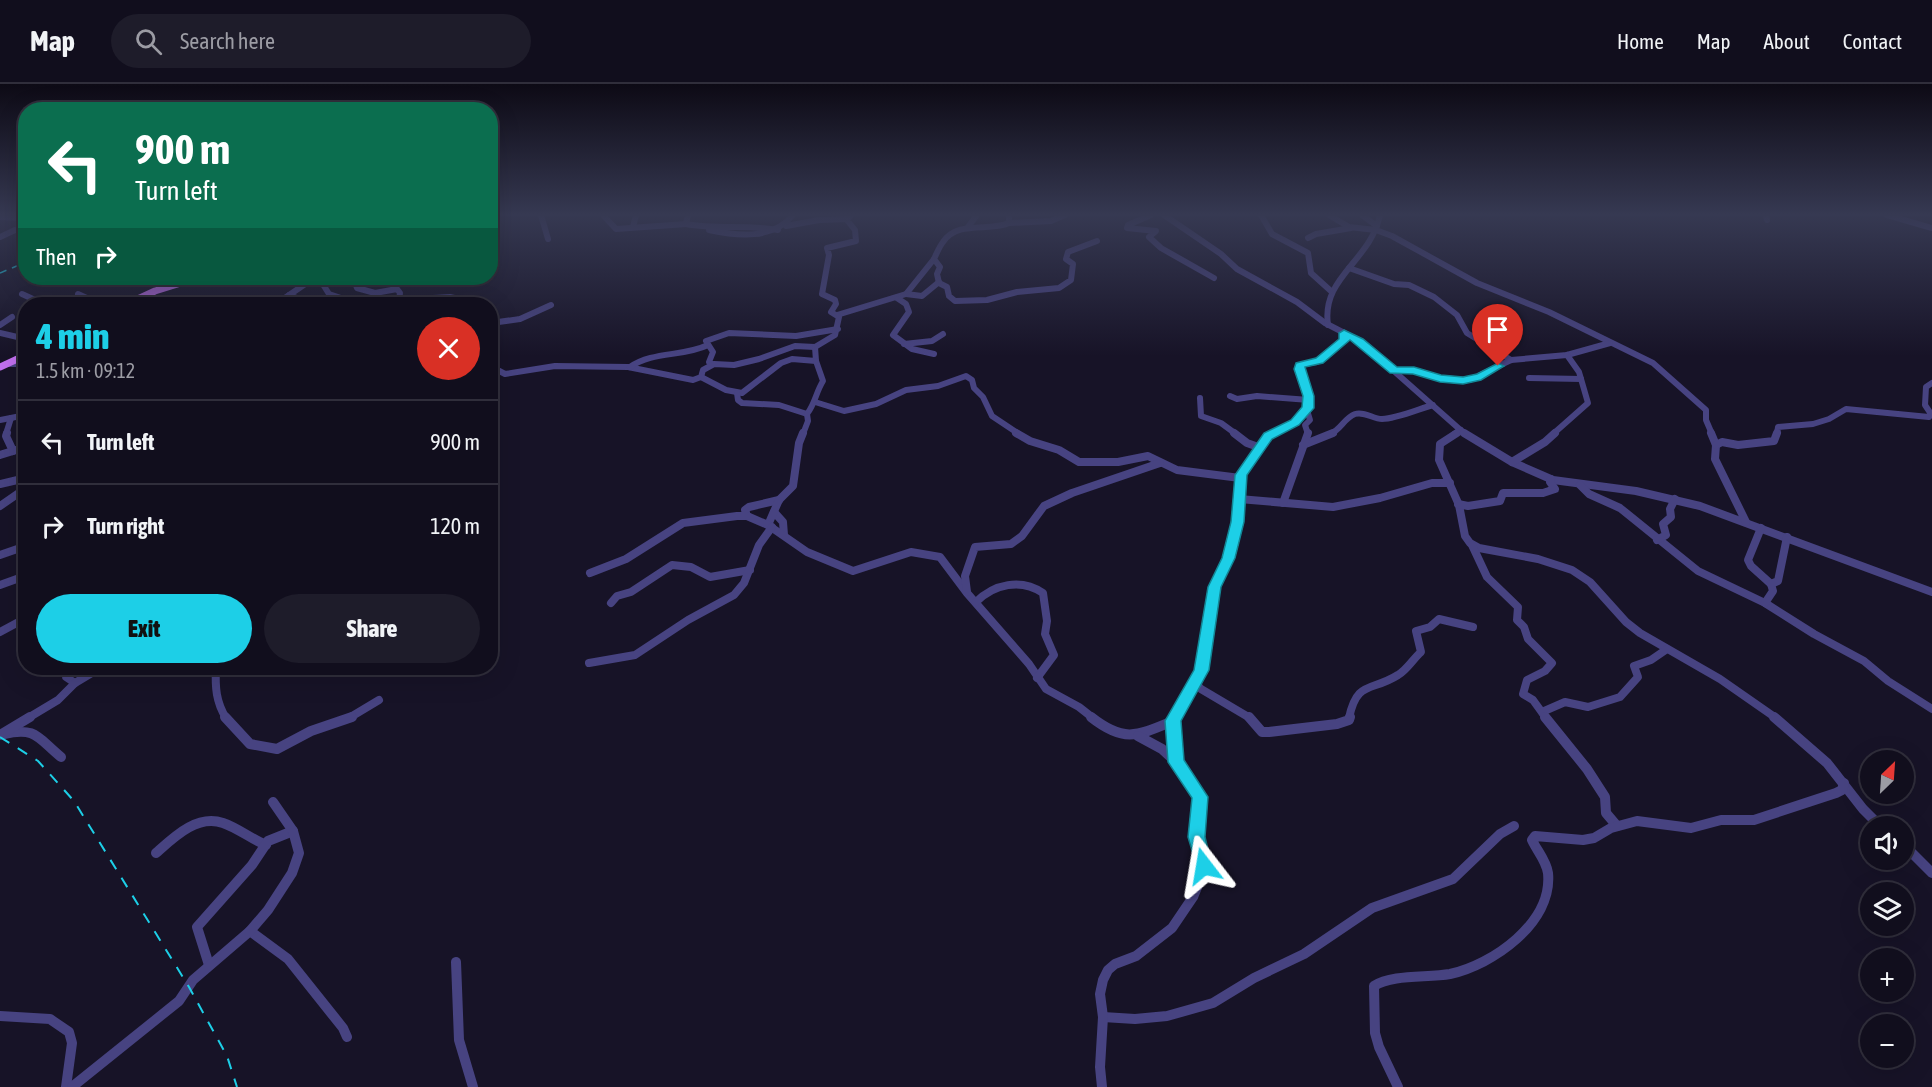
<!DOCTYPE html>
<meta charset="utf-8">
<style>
:root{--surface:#110e1d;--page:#1e1c2a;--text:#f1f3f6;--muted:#9c9ca4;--line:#302e3b;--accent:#1dcfe7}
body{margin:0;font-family:"Asap Condensed",sans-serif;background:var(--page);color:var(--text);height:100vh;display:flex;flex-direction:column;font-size:22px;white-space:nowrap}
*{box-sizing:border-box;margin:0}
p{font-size:20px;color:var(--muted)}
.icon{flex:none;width:33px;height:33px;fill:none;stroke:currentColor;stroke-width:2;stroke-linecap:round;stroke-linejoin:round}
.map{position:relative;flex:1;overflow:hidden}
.drawer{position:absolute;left:18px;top:213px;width:480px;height:378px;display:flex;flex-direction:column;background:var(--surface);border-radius:24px;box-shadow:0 6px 24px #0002,0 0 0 2px var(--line)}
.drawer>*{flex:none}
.top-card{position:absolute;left:18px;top:18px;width:480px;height:183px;border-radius:24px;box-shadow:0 6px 24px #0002,0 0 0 2px var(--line);background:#0b6e4f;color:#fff;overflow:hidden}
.needle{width:39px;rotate:25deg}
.tools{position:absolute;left:1860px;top:666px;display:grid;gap:12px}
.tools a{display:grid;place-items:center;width:54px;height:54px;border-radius:50%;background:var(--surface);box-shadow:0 6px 24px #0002,0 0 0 2px var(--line);font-size:30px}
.pin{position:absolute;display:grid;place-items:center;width:51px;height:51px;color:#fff;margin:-62px -26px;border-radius:50% 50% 50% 0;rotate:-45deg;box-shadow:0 0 6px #0007}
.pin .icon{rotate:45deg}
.me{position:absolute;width:66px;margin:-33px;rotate:346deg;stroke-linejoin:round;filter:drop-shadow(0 0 4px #0008)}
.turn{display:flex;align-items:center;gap:21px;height:126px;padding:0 18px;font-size:27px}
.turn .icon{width:78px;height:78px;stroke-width:2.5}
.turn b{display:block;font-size:42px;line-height:51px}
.then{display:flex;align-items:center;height:57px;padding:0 18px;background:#0003;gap:12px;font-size:22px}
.round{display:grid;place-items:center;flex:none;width:63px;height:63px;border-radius:32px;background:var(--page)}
.headline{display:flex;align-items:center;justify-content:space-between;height:102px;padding:0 18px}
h1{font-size:36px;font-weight:800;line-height:45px;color:var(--accent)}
.cta{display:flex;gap:12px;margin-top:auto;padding:12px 18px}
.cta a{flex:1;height:69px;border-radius:36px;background:var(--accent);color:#111;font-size:24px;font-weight:800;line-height:69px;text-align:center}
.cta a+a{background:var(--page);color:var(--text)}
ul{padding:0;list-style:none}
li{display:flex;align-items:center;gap:18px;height:84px;padding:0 18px;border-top:2px solid var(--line)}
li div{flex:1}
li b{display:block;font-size:22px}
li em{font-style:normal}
header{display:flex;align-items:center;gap:36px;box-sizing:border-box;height:84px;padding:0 30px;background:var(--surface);border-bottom:2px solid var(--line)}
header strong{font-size:28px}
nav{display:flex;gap:33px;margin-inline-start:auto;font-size:21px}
.search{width:420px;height:54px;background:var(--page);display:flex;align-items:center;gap:15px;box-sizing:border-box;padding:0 21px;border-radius:33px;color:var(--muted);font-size:22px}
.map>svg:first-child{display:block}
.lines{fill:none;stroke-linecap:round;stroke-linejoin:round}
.minor-far2{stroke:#474381;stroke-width:6}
.minor-far1{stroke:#474381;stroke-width:8}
.minor{stroke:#474381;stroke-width:10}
.major{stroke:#c270f0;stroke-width:7}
.rail-far1{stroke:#1dcfe7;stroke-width:1.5;stroke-dasharray:7 6;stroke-linecap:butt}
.rail{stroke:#1dcfe7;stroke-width:2;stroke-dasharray:11 10;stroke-linecap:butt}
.route{fill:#1dcfe7;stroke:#138796;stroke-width:1.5}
</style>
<header>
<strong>Map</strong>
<div class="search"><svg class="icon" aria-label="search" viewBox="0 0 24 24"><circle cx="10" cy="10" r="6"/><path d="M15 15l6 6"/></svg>Search here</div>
<nav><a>Home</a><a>Map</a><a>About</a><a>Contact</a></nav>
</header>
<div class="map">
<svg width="1932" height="1003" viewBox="0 0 1932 1003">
<rect width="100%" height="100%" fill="#171327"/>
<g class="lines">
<g class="minor-far2">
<path d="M491,131L492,152"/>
<path d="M541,131L548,155"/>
<path d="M603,131L616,145L686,140"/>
<path d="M688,131L686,140C717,146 747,140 778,146"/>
<path d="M1009,131V139C988,148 958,136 943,158C939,163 937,169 934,175L940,183L937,190L939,199L947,203L949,212L955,217L987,216L1017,208L1059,204L1071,196L1073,180L1066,175L1068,168L1097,157"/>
<path d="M1151,131L1128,141L1127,144L1156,147L1149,153L1161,164L1214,194"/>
<path d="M1164,131L1221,170L1237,185L1297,218L1325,239L1360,257L1465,350"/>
<path d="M1261,131L1272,150L1308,169L1311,189L1332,208"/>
<path d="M1329,131L1349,143L1376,146L1392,152L1477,199L1549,228L1653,279L1706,326V336L1712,350"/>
<path d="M1362,131L1377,142"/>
<path d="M1766,131L1767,136"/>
<path d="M1887,131L1932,144"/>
<path d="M0,133L26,134"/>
<path d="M1009,139L1051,137L1065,131"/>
<path d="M786,142L819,136L847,135"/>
<path d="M633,143L636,131"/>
<path d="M968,143L977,131"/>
<path d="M709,146C737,152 773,156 793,131"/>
<path d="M0,153L15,146"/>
<path d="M1308,154L1316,150L1351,144"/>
<path d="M1349,184L1394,200L1409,201L1434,213L1457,231L1467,249L1511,276"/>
<path d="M152,194L166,203"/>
<path d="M319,194L329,210L341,214L345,220"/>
<path d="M359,194L355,199L357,204L375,209L397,205L400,209L399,216L450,213L481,220"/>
<path d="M22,210L44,220"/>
<path d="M78,210L100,220"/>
<path d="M906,210L922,212L939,198"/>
<path d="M289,211L313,220"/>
<path d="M897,214L906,220L909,228L893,251L912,265L934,270"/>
<path d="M276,220L314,194"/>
<path d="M455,220L466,215"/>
<path d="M837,231L906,210L934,175"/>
<path d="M491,239L520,235L551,221"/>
<path d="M0,241L12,233"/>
<path d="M1328,241C1321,193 1370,178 1380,131"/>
<path d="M0,249L26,255"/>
<path d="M904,260L932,257L943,250"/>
<path d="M6,280H26"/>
<path d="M712,280L709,278L713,268L706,257L729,249L796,252L838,245"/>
<path d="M490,282L505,290L555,282L628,283L693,296L701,293L703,286L714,280L734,281L759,275L795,262L815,263L835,251L839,233L831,228L836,220L835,216L822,210L829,171L827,164L856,157L855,146L847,136L851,131"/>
<path d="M630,283C653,267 683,273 708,261"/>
<path d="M1394,286L1414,287L1440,294L1470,296L1511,276L1567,271L1610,259"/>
<path d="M701,293L726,306L742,309L781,279L792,275L816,277L815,263"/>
<path d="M1529,294L1581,295"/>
<path d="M737,309L738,316L742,319L779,321L807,330"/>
<path d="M1230,312L1237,315L1257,312L1309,316"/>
<path d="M1200,314L1201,332L1221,339L1236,350"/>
<path d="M815,318L844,327L876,320L906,306L938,302L966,292L972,296L974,304L983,313L992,332L1019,350"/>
<path d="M1307,326L1310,336L1305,341L1308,350"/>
<path d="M0,336L26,331"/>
<path d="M6,350L11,334"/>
<path d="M803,350L808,337L807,330C815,320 816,308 823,297L816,277"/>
<path d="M1271,350L1295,338L1308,324V312L1299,285L1300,281L1317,278L1345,256L1344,249"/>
<path d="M1330,350C1341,346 1344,334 1355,330C1365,327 1373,335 1382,335C1396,335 1419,325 1433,321"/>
<path d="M1454,350L1461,346"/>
<path d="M1553,350L1588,319L1579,288L1567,271"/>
<path d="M1777,350L1778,343L1813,340L1829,335L1846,325L1929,333L1931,330L1925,321L1926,303L1932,299"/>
</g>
<g class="minor-far1">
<path d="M7,349L6,352L13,367"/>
<path d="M1016,349L1030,357L1059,366L1079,378H1118L1148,372L1177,386L1240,394"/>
<path d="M1234,349L1247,359L1261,364"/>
<path d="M1457,349L1440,360L1439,376L1459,421L1465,452L1470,459L1479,464L1538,475L1572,486L1590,498L1626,538L1640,549L1720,595L1776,634"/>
<path d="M1464,349L1512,378L1553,396L1636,407L1700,422L1932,508"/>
<path d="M1711,349L1716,361L1715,375L1746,438"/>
<path d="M1303,361L1333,349"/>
<path d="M1716,361L1722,358L1738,361L1774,357L1777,349"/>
<path d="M0,371L26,363"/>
<path d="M1512,378L1545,358L1555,349"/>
<path d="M0,400L26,394"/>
<path d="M1580,401L1589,410L1620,424L1698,487L1765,519L1814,550L1864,577L1888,597L1932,625"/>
<path d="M1239,415L1333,423L1380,414L1432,399H1450"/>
<path d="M1283,419L1308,349"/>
<path d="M1458,420L1468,422L1500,417L1503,409H1543L1555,405L1550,398L1551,395"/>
<path d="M0,422L26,404"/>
<path d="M774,428L783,438L784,451"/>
<path d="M747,432L745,426L749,423L779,416"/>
<path d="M768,441L779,416L793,402L799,359L803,349"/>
<path d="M1761,444L1748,476L1751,482L1771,500"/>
<path d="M1657,456L1666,451L1663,440L1671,433L1670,425L1675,415"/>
<path d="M1472,461L1487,493L1518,523L1517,536L1524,543L1528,555L1552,579L1545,587L1527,596L1523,610L1533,616L1546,634"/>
<path d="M0,471L26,462"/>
<path d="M590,489L626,475L683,439L737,432H747L768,441L807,468L853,487L911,468L940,473L967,509L1029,580L1046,605L1079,623L1093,634"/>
<path d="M0,501L25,492"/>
<path d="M967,508L965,492L975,463L1011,460L1022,452L1044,422L1072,409L1160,379"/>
<path d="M976,518C994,500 1021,494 1043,509L1047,537L1045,550L1054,571L1037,594"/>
<path d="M611,519L617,512L631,508L672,481L691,483L710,493L750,486"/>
<path d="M1765,519L1773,507L1771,500L1778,497L1787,453"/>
<path d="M0,548L26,534"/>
<path d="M589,579L635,571L688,536L734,511L744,499L759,461L772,443"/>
<path d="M67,584L66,593L75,599"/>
<path d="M216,584C215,603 216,618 226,634"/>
<path d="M1195,598L1201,605L1250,634"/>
<path d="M1542,628L1565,618L1588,623L1620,613L1638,593L1634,582L1651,576L1667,565"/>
<path d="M28,634L58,616L75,599L100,584"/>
<path d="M349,634L379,616"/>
<path d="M1174,634L1201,587L1215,503L1228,474L1238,438L1241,391L1268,352L1274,349"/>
<path d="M1349,634C1357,596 1371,608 1398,591C1407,586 1413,575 1421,568L1416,547L1430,543L1439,535L1473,543"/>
</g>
<g class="minor">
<path d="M225,633L250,660L277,665L311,647L352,633"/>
<path d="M1091,633C1124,659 1137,652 1173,637L1175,633"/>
<path d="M1249,633L1262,648H1269L1337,640L1349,636L1350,633"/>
<path d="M1545,633L1587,685L1605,713L1606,729L1617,742"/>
<path d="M1774,633L1827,679L1863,725L1880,742"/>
<path d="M4,650C36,643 37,653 61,673"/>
<path d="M0,651L30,633"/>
<path d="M1138,652L1162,665L1176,678"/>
<path d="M1904,761L1932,789"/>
<path d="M156,769C174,753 197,730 223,739C238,744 251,755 266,761"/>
<path d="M250,847L288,875L343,944L347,953"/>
<path d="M456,878L459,956L473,1003"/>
<path d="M209,881L197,843L252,781L268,757L293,747"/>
<path d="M0,932L50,935L69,948L72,959L66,1003"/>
<path d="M1103,933L1135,935L1167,932L1213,919L1254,894L1304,870L1372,824L1453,795L1500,750L1514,742"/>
<path d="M72,1003L179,917L193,896L250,847L268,826L292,789L299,769L293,747L273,718"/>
<path d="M1102,1003L1100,983L1103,933L1100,910L1103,896L1108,886L1115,880L1136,872L1172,844L1193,813L1204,786L1196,753L1200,713L1176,678L1173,637"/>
<path d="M1398,1003L1379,963L1375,949L1374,902C1392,890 1427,894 1450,890C1492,881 1553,839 1548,789C1546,776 1537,767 1532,756L1535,752L1583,756L1594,754L1611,744L1637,737L1691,744L1721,736H1754L1836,709L1842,706L1844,699"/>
</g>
<g class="major">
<path d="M127,220L155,207L197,194"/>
<path d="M0,283L26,271"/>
</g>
<path class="rail-far1" d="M0,189L26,178"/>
<path class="rail" d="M0,653L38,677L74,717L189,903L227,972L237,1003"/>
</g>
<linearGradient id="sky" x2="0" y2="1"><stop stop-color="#0d0a15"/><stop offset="0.48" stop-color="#363952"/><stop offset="1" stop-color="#363952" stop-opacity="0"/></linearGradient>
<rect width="1932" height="272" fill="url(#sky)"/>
<path class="route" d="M1344,246L1363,255L1397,283H1414L1441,291L1463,293L1477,290L1498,279L1504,282L1481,296L1463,300L1440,298L1413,290L1390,289L1350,256L1323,279L1305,283L1314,312V324L1299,341L1272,355L1247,391L1244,438L1235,474L1221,503L1209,586L1181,637L1184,676L1208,713L1205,753L1212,782L1210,787L1204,789L1198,787L1188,753L1192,714L1168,678L1165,637L1194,586L1208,503L1222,474L1231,438L1235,391L1264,349L1291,336L1302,323L1303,312L1294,285L1296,279L1316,274L1339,255V249Z"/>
</svg>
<div class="tools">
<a><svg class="needle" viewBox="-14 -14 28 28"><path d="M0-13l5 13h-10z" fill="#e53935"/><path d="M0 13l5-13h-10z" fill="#9c9ca4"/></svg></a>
<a><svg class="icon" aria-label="sound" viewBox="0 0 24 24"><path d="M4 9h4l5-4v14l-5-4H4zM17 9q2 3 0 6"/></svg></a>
<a><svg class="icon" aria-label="layers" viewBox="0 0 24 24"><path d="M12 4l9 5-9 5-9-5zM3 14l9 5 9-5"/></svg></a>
<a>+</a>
<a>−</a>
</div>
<div class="pin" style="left:1498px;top:282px;background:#d93025"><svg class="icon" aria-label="arrive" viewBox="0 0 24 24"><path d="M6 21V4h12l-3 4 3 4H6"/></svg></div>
<svg class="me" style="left:1204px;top:782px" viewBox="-20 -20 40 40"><path d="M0-17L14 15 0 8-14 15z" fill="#1dcfe7" stroke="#fff" stroke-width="4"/></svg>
<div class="top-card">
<div class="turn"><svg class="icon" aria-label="left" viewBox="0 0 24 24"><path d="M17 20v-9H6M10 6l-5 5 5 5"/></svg><div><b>900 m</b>Turn left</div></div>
<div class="then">Then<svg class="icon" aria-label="right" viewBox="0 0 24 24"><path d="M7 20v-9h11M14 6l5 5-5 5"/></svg></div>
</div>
<section class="drawer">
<div class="headline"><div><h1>4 min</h1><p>1.5 km · 09:12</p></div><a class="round" style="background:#d93025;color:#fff"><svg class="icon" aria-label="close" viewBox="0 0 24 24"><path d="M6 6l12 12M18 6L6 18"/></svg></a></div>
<ul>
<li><svg class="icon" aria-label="left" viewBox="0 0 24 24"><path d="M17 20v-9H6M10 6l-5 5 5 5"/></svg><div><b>Turn left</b></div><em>900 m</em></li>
<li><svg class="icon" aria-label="right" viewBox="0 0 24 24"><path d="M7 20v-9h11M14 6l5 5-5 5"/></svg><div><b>Turn right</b></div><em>120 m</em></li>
</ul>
<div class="cta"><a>Exit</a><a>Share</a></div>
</section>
</div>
